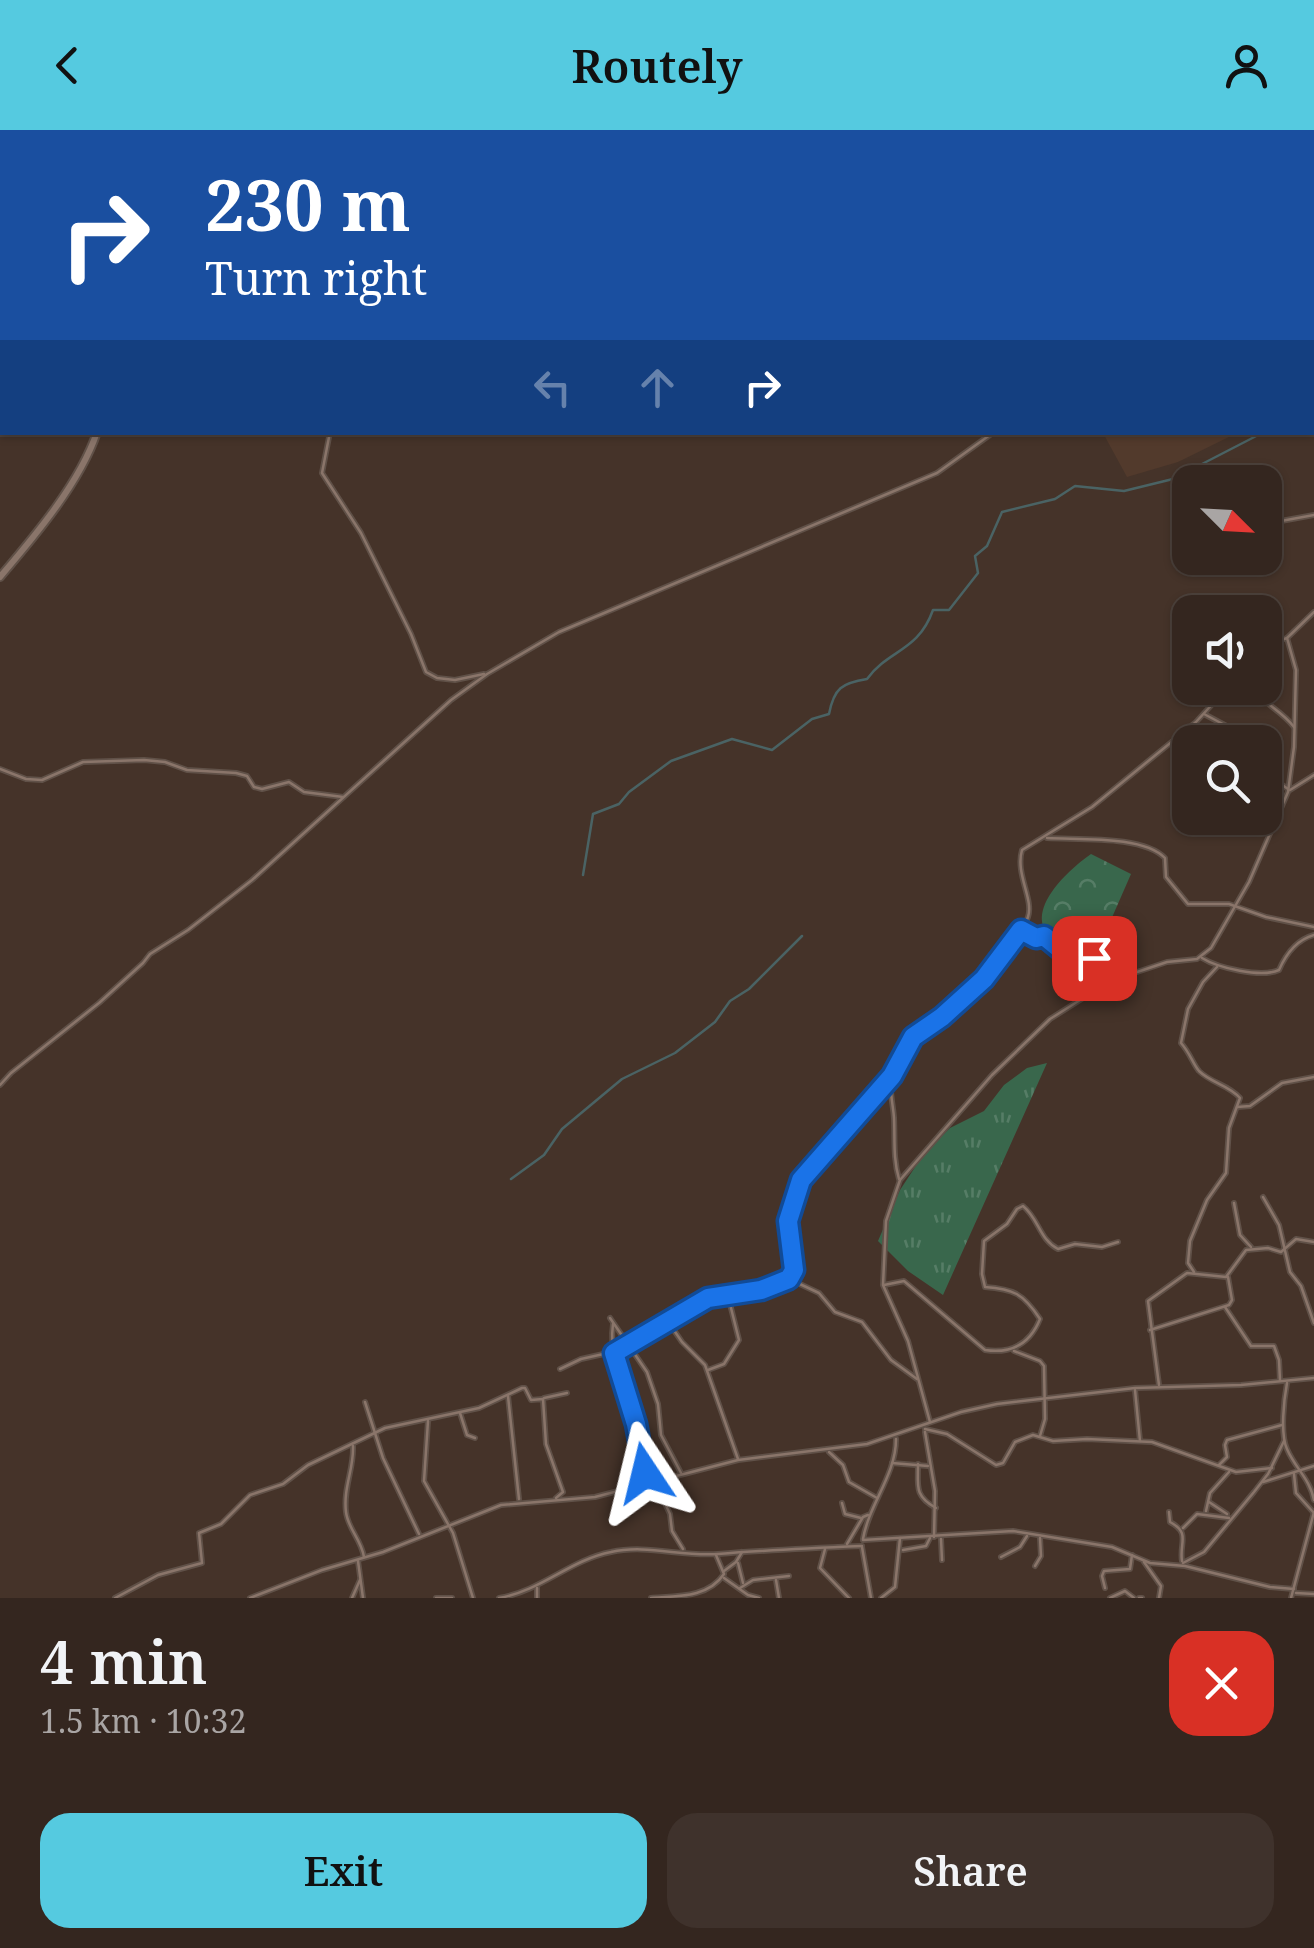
<!DOCTYPE html>
<meta charset="utf-8">
<style>
:root{--surface:#34261f;--page:#3f322c;--text:#f1f3f6;--muted:#a9a5a4;--line:#4e433d;--accent:#55cae0}
body{margin:0;font-family:"Noto Serif",serif;background:var(--page);color:var(--text);height:100vh;display:flex;flex-direction:column;font-size:38px;white-space:nowrap}
*{box-sizing:border-box;margin:0}
p{font-size:32px;color:var(--muted)}
.icon{flex:none;width:55px;height:55px;fill:none;stroke:currentColor;stroke-width:2;stroke-linecap:round;stroke-linejoin:round}
.map{position:relative;height:1468px;overflow:hidden}
.side{display:flex;flex-direction:column;background:var(--surface);flex:1}
.side>*{flex:none}
.hud{position:absolute;left:0px;top:0px;width:1315px;height:305px;box-shadow:0 2px 8px #0004,0 0 0 2px var(--line);background:#1a4fa0;color:#fff;overflow:hidden}
.needle{width:65px;rotate:114deg}
.fabs{position:absolute;left:1172px;top:335px;display:grid;gap:20px}
.fabs a{display:grid;place-items:center;width:110px;height:110px;border-radius:20px;background:var(--surface);box-shadow:0 2px 8px #0004,0 0 0 2px var(--line);font-size:50px}
.pin{position:absolute;display:grid;place-items:center;width:85px;height:85px;color:#fff;margin:-42px;border-radius:20px;box-shadow:0 5px 15px #0006}
.me{position:absolute;width:110px;margin:-55px;rotate:350deg;stroke-linejoin:round;filter:drop-shadow(0 0 8px #0008)}
.turn{display:flex;align-items:center;gap:35px;height:210px;padding:0 40px;font-size:45px}
.turn .icon{width:130px;height:130px;stroke-width:2.5}
.turn b{display:block;font-size:70px;line-height:85px}
.lanes{display:flex;align-items:center;height:95px;padding:0 40px;background:#0003;justify-content:center;gap:50px;direction:ltr}
.lanes .off{opacity:.35}
.round{display:grid;place-items:center;flex:none;width:105px;height:105px;border-radius:30px;background:var(--page)}
.summary{display:flex;align-items:center;justify-content:space-between;height:170px;padding:0 40px}
h1{font-size:60px;font-weight:600;line-height:75px}
.action{display:flex;gap:20px;margin-top:auto;padding:20px 40px}
.action a{flex:1;height:115px;border-radius:30px;background:var(--accent);color:#111;font-size:40px;font-weight:600;line-height:115px;text-align:center}
.action a+a{background:var(--page);color:var(--text)}
header{display:flex;justify-content:space-between;align-items:center;height:130px;padding:0 40px;background:var(--accent);color:#111;font-size:45px;font-weight:600}
.map>svg:first-child{display:block}
.built{fill:#523a2c}
.grass{fill:url(#grass-tufts)}
.forest{fill:url(#forest-crowns)}
.lines{fill:none;stroke-linecap:round;stroke-linejoin:round}
.stream{stroke:#4a6364;stroke-width:2.5}
.street-casing{stroke:#605148;stroke-width:6}
.secondary-casing{stroke:#605148;stroke-width:10}
.street{stroke:#8a756a;stroke-width:2.5}
.secondary{stroke:#8a756a;stroke-width:6}
.route-casing{stroke:#114b97;stroke-width:25}
.route{stroke:#1a73e8;stroke-width:18}
</style>
<header><svg class="icon" aria-label="back" viewBox="0 0 24 24"><path d="M15 5l-7 7 7 7"/></svg>Routely<svg class="icon" aria-label="person" viewBox="0 0 24 24"><circle cx="12" cy="8" r="4"/><path d="M4 21q1-7 8-7t8 7"/></svg></header>
<div class="map">
<svg width="1314" height="1468" viewBox="0 0 1314 1468">
<defs>
<pattern id="grass-tufts" width="24" height="20" patternUnits="userSpaceOnUse" patternTransform="scale(2.5)"><rect width="24" height="20" fill="#39674c"/><path d="M3 7l-1-3M5 7V3M7 7l1-3M15 17l-1-3M17 17v-4M19 17l1-3" fill="none" stroke="#567d66"/></pattern>
<pattern id="forest-crowns" width="20" height="18" patternUnits="userSpaceOnUse" patternTransform="scale(2.5)"><rect width="20" height="18" fill="#39674c"/><path d="M2 6a3 3 0 1 1 6 0M12 15a3 3 0 1 1 6 0" fill="none" stroke="#567d66"/></pattern>
</defs>
<rect width="100%" height="100%" fill="#453329"/>
<path class="built" d="M1103,303H1237L1178,332L1127,347Z"/>
<path class="grass" d="M1047,933L943,1165L908,1141L878,1111L900,1060L925,1022L950,998L984,981L1004,955L1027,938Z"/>
<path class="forest" d="M1091,724L1131,744L1096,824C1085,821 1066,819 1057,813C1017,786 1067,741 1091,724Z"/>
<g class="lines">
<g class="stream">
<path d="M862,0L865,2"/>
<path d="M1312,278L1314,277"/>
<path d="M583,745L593,684L619,674L629,662L671,631L732,609L772,620L812,589L829,584C834,558 842,553 867,549C889,519 918,522 933,480H949L978,443L975,426L987,416L1002,382L1055,369L1075,356L1124,361L1173,349L1264,302"/>
<path d="M511,1049L544,1025L562,999L622,949L675,923L715,892L730,871L749,859L802,806"/>
</g>
<g class="street-casing">
<g id="street">
<path d="M1292,2L1294,0"/>
<path d="M0,77L2,78"/>
<path d="M0,161H2"/>
<path d="M0,183L2,176"/>
<path d="M330,302L322,343L361,403L411,504L426,542L437,548L455,550L484,544"/>
<path d="M1265,387L1281,391L1314,385"/>
<path d="M1265,516L1287,508L1314,482"/>
<path d="M1252,558C1264,574 1282,581 1294,597"/>
<path d="M1204,584L1234,600L1243,612"/>
<path d="M0,639L26,649L42,650L83,632L144,630L165,632L187,640L236,643L247,646L254,657L262,659L289,652L304,662L343,667"/>
<path d="M1265,643L1288,659"/>
<path d="M1290,660L1314,645"/>
<path d="M1047,708C1078,710 1143,705 1165,728L1166,747L1188,774H1229L1266,787L1314,797"/>
<path d="M1022,801L1036,808L1044,806L1061,820L1094,827H1113L1131,841"/>
<path d="M1202,828C1218,838 1261,848 1279,840C1286,824 1296,810 1314,805"/>
<path d="M0,955L11,943L99,873L143,833L150,824L188,800L252,750L451,570L487,544L559,502L937,343L994,302"/>
<path d="M1237,977L1250,976L1282,953L1314,947"/>
<path d="M899,1049C893,1029 895,1009 894,988C893,973 888,957 893,942C905,910 921,906 943,886C973,860 1014,827 1028,787C1034,769 1015,744 1022,720L1092,677L1196,592L1227,558"/>
<path d="M1263,1067L1279,1095L1290,1142L1301,1156L1314,1193"/>
<path d="M1234,1073L1240,1105L1251,1117"/>
<path d="M1194,1142L1188,1133L1190,1111L1207,1070L1226,1043L1229,998L1240,968C1229,955 1211,953 1199,941C1193,934 1190,923 1181,913L1188,879L1203,852L1217,837"/>
<path d="M789,1149L794,1141L788,1091L798,1056L891,947"/>
<path d="M884,1155L904,1151L985,1220C1012,1224 1030,1214 1040,1189C1023,1163 1013,1159 985,1157L982,1144L984,1111L1007,1094L1017,1079L1023,1076C1039,1089 1039,1109 1058,1119L1075,1114L1102,1117L1118,1112"/>
<path d="M1225,1177L1251,1216H1274L1279,1230L1280,1250"/>
<path d="M610,1188L647,1242L658,1274L661,1305L681,1343"/>
<path d="M669,1193L682,1212L705,1235L738,1329"/>
<path d="M613,1194C608,1229 625,1261 636,1293C642,1312 637,1340 653,1352"/>
<path d="M1150,1200L1229,1175L1232,1170L1228,1147"/>
<path d="M1014,1221L1040,1231L1044,1236L1045,1289L1040,1306"/>
<path d="M560,1239L581,1229L617,1221L708,1168L761,1160L787,1148L819,1163L835,1182L862,1192L891,1230L917,1249"/>
<path d="M708,1240L724,1234L739,1210L728,1166"/>
<path d="M1287,1253C1284,1269 1280,1304 1287,1319C1295,1338 1310,1349 1314,1370"/>
<path d="M1159,1255L1148,1171L1187,1143L1226,1147L1246,1120L1268,1118L1281,1122L1296,1109L1314,1112"/>
<path d="M1135,1260L1140,1311"/>
<path d="M508,1266L519,1369"/>
<path d="M544,1268L567,1263"/>
<path d="M365,1272L383,1328L419,1404"/>
<path d="M460,1283L467,1305L475,1308"/>
<path d="M428,1291L424,1351L453,1403L473,1468"/>
<path d="M930,1292L908,1211L883,1155L886,1091L900,1050L992,945L1050,889L1110,851L1167,832L1197,829L1211,818L1249,752L1288,662L1294,617L1296,540L1287,508"/>
<path d="M925,1299L947,1304L996,1335L1003,1333L1015,1312L1033,1305L1053,1311L1087,1309L1152,1312L1236,1342L1272,1338"/>
<path d="M925,1302L935,1361L934,1407"/>
<path d="M353,1316C354,1339 343,1358 346,1382C348,1399 361,1409 364,1427"/>
<path d="M829,1322L843,1335L849,1352L877,1368"/>
<path d="M892,1333L928,1336"/>
<path d="M918,1334C918,1356 914,1366 936,1378"/>
<path d="M1219,1335L1227,1327L1225,1315L1227,1310L1282,1295"/>
<path d="M1294,1344L1296,1363L1314,1383"/>
<path d="M1263,1352L1314,1336"/>
<path d="M656,1354L670,1384L672,1401L683,1419"/>
<path d="M1209,1372L1227,1384"/>
<path d="M842,1373L845,1384L861,1388"/>
<path d="M1206,1381L1210,1363L1229,1342"/>
<path d="M1169,1382L1170,1392C1191,1403 1179,1413 1182,1431"/>
<path d="M1183,1398L1197,1384L1229,1388"/>
<path d="M863,1409C869,1374 896,1345 896,1309"/>
<path d="M941,1409L942,1430"/>
<path d="M863,1410L1013,1401L1112,1417L1150,1433L1185,1436L1270,1457L1294,1459"/>
<path d="M847,1414L863,1387L868,1385"/>
<path d="M862,1417L871,1468"/>
<path d="M825,1419L820,1438L849,1468"/>
<path d="M903,1420L926,1416L930,1408"/>
<path d="M1001,1427L1020,1417L1027,1406"/>
<path d="M358,1431L363,1468"/>
<path d="M1144,1432L1161,1456L1159,1468"/>
<path d="M738,1433L743,1453"/>
<path d="M1183,1433L1204,1422L1254,1362L1268,1344L1284,1311"/>
<path d="M1035,1436L1041,1426L1040,1408"/>
<path d="M724,1441L736,1432L742,1422"/>
<path d="M724,1448L748,1465L759,1468"/>
<path d="M776,1450L779,1468"/>
<path d="M537,1458V1468"/>
<path d="M740,1458L753,1450L789,1446"/>
<path d="M1105,1458L1102,1446L1104,1441L1130,1439L1132,1425"/>
<path d="M1296,1463L1314,1464"/>
<path d="M115,1468L158,1445L202,1433L199,1403L221,1394L250,1365L283,1354L308,1335L385,1298L479,1278L522,1258H525L531,1270L543,1269L546,1314L563,1362L556,1368"/>
<path d="M250,1468L322,1440L383,1422L501,1375L595,1367L738,1330L867,1314L961,1282L997,1274L1135,1258L1241,1255L1314,1248"/>
<path d="M352,1468L360,1450"/>
<path d="M436,1468H452"/>
<path d="M499,1468C541,1461 570,1430 611,1422C647,1414 682,1427 718,1424C766,1420 814,1418 862,1416"/>
<path d="M651,1468C677,1466 708,1468 724,1444L716,1425"/>
<path d="M881,1468L895,1457L900,1408"/>
<path d="M1110,1468L1125,1461L1134,1468"/>
<path d="M1139,1468H1142"/>
<path d="M1291,1468L1314,1382"/>
</g>
</g>
<g class="secondary-casing">
<g id="secondary">
<path d="M369,2L372,0"/>
<path d="M0,447C34,407 80,353 97,302"/>
</g>
</g>
<use href="#street" class="street"/>
<use href="#secondary" class="secondary"/>
</g>
<g class="lines">
<g class="route-casing">
<path id="route" d="M645,1343L636,1294L614,1223L708,1168L761,1160L789,1149L794,1140L788,1091L801,1050L892,946L913,907L942,887L984,849L1021,800L1036,808L1044,806L1061,820L1094,828"/>
</g>
<use href="#route" class="route"/>
</g>
</svg>
<div class="fabs">
<a><svg class="needle" viewBox="-14 -14 28 28"><path d="M0-13l5 13h-10z" fill="#e53935"/><path d="M0 13l5-13h-10z" fill="#a9a5a4"/></svg></a>
<a><svg class="icon" aria-label="sound" viewBox="0 0 24 24"><path d="M4 9h4l5-4v14l-5-4H4zM17 9q2 3 0 6"/></svg></a>
<a><svg class="icon" aria-label="search" viewBox="0 0 24 24"><circle cx="10" cy="10" r="6"/><path d="M15 15l6 6"/></svg></a>
</div>
<div class="pin" style="left:1094px;top:828px;background:#d93025"><svg class="icon" aria-label="arrive" viewBox="0 0 24 24"><path d="M6 21V4h12l-3 4 3 4H6"/></svg></div>
<svg class="me" style="left:645px;top:1343px" viewBox="-20 -20 40 40"><path d="M0-17L14 15 0 8-14 15z" fill="#1a73e8" stroke="#fff" stroke-width="4"/></svg>
<div class="hud">
<div class="turn"><svg class="icon" aria-label="right" viewBox="0 0 24 24"><path d="M7 20v-9h11M14 6l5 5-5 5"/></svg><div><b>230 m</b>Turn right</div></div>
<div class="lanes"><svg class="icon off" aria-label="left" viewBox="0 0 24 24"><path d="M17 20v-9H6M10 6l-5 5 5 5"/></svg><svg class="icon off" aria-label="ahead" viewBox="0 0 24 24"><path d="M12 20V5M6 11l6-6 6 6"/></svg><svg class="icon" aria-label="right" viewBox="0 0 24 24"><path d="M7 20v-9h11M14 6l5 5-5 5"/></svg></div>
</div>
</div>
<section class="side">
<div class="summary"><div><h1>4 min</h1><p>1.5 km · 10:32</p></div><a class="round" style="background:#d93025;color:#fff"><svg class="icon" aria-label="close" viewBox="0 0 24 24"><path d="M6 6l12 12M18 6L6 18"/></svg></a></div>
<div class="action"><a>Exit</a><a>Share</a></div>
</section>
